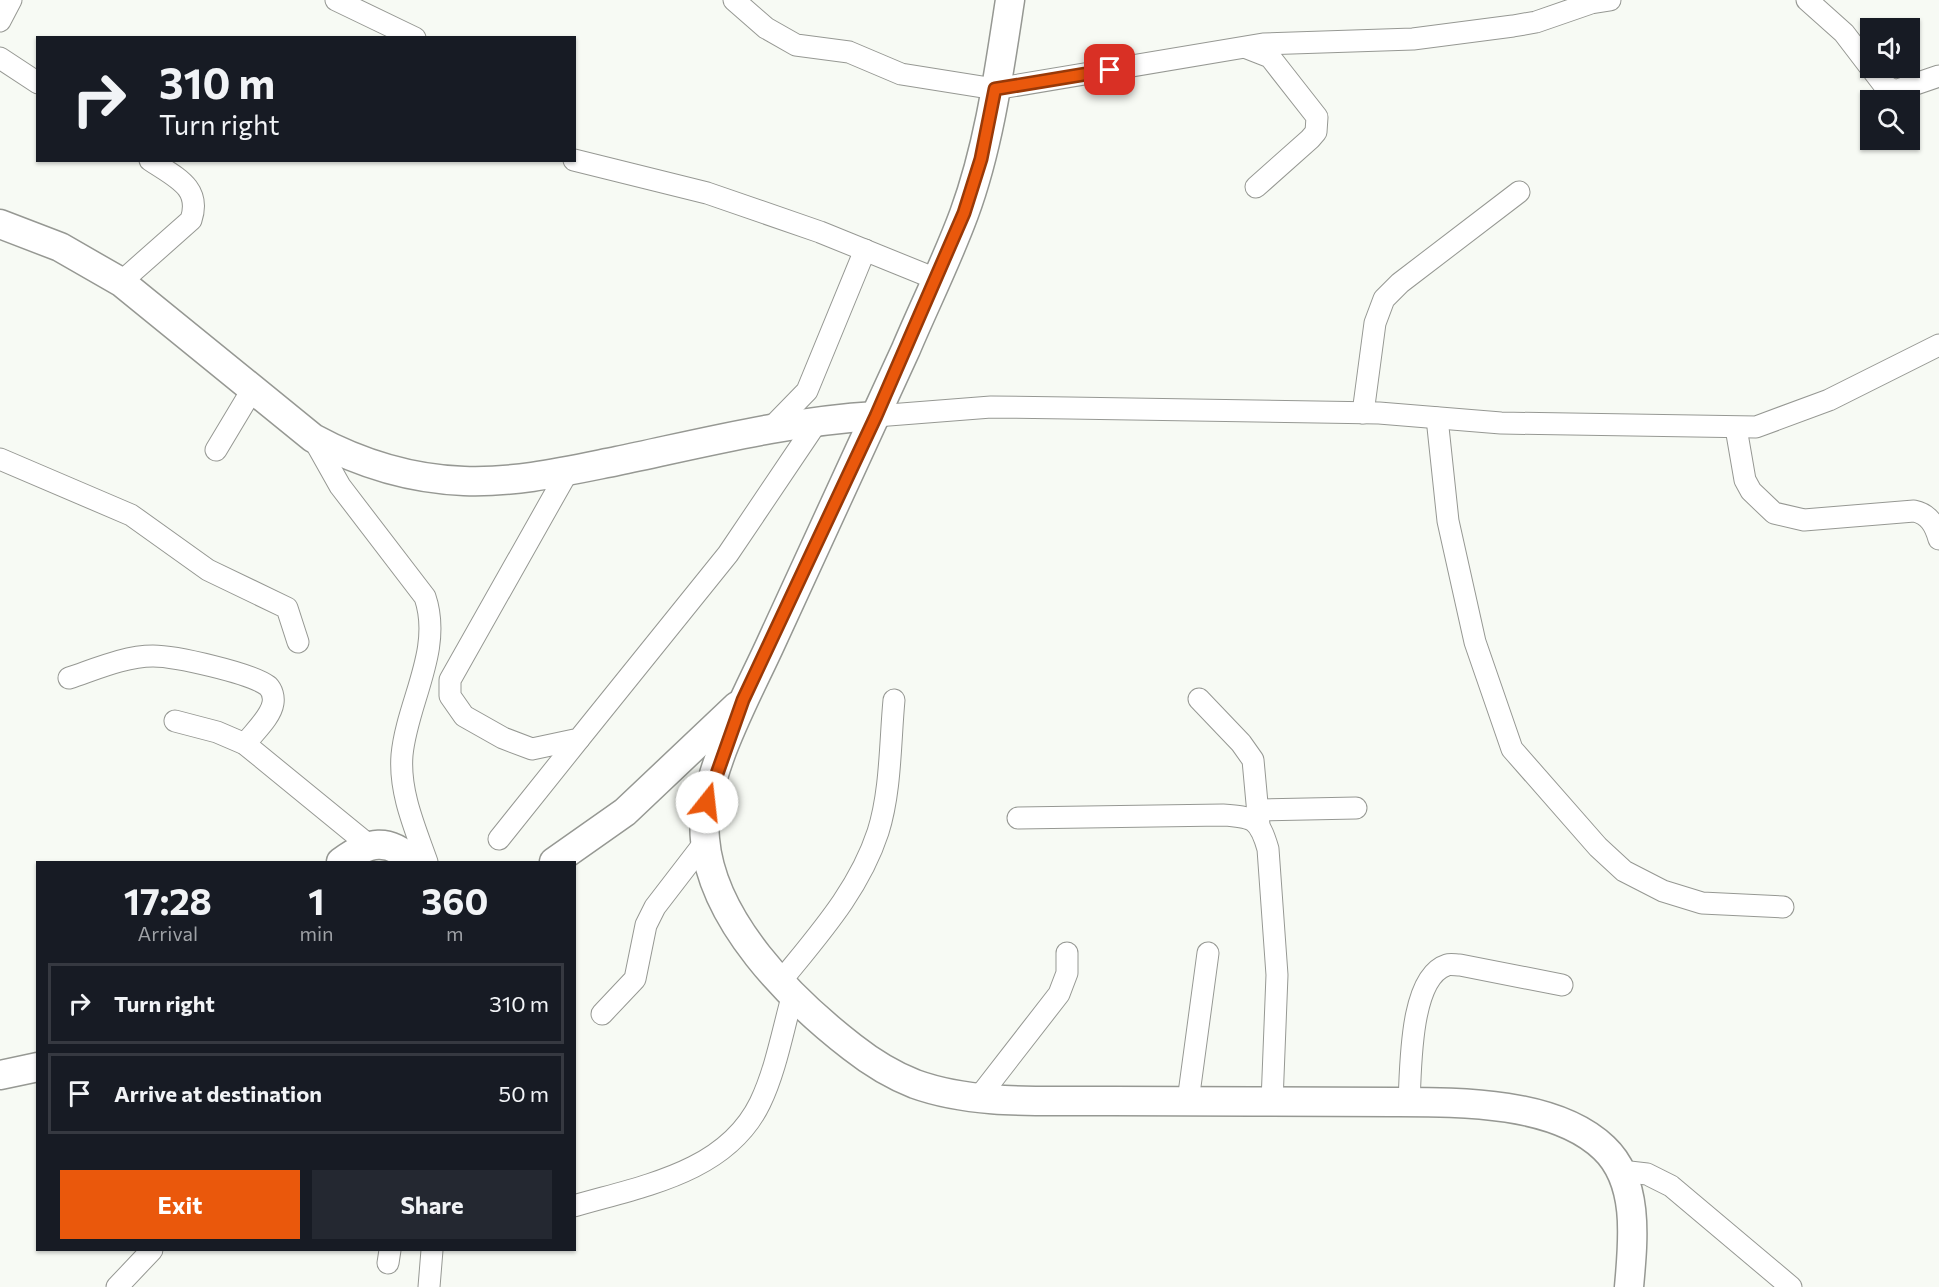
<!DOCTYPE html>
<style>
:root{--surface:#171b24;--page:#242831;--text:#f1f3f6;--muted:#9ea1a6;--line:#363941;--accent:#ea580c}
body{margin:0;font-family:Commissioner,sans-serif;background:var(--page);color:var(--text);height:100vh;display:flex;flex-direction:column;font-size:22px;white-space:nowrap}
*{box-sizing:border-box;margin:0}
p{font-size:20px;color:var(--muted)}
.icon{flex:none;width:33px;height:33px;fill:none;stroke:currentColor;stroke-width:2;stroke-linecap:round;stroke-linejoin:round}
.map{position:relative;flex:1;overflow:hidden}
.drawer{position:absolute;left:36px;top:861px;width:540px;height:390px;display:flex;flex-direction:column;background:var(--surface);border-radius:0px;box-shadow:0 2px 4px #0004}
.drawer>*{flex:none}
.top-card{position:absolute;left:36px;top:36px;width:540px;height:126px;border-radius:0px;box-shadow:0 2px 4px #0004;background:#171b24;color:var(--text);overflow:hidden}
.fabs{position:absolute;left:1860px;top:18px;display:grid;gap:12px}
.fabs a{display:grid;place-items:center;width:60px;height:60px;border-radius:0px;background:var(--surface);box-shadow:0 2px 4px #0004;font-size:30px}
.pin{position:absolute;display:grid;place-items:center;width:51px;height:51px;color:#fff;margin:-26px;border-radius:12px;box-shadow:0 3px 9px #0006}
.me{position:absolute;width:66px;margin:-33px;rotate:16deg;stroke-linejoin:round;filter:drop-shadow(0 0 4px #0008)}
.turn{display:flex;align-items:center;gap:21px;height:126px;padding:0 24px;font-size:27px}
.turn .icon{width:78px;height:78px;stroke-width:2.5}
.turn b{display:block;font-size:42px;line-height:51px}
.eta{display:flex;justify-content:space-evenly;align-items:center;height:102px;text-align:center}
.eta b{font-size:36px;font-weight:700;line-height:42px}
.cta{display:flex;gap:12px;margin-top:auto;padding:12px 24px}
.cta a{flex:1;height:69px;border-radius:0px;background:var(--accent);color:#fff;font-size:24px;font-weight:700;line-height:69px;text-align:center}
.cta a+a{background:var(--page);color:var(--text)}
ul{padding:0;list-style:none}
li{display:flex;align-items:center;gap:18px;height:81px;margin:0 12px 9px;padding:0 12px;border:3px solid var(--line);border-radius:0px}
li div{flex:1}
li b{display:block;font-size:22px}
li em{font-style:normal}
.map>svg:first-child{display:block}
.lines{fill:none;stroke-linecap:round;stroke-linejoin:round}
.street-casing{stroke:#969893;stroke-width:23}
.secondary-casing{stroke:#969893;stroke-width:31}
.street{stroke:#fff;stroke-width:21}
.secondary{stroke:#fff;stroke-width:28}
.route-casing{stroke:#983908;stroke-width:15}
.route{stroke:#ea580c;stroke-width:10}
</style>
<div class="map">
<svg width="1939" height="1287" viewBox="0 0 1939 1287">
<rect width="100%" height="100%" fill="#f7faf4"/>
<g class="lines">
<g class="street-casing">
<g id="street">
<path d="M336,0L415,38"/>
<path d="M734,0L766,28L796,45L849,52L901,74L995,89L1263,44L1413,39L1513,26L1536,22L1591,3L1610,0"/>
<path d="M1807,0L1844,33L1870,67"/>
<path d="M0,21L11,0"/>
<path d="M1247,48L1270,57L1317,117L1316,132L1310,139L1256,187"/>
<path d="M0,58L38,83"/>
<path d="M1871,68L1884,85L1895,91L1939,76"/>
<path d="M574,160L707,193L820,232L936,279"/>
<path d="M121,282L191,220C202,187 175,177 150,160"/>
<path d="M1363,413L1375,323L1384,299L1400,283L1519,192"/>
<path d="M876,416L991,407L1069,408L1379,413L1501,423L1756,427L1829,400L1939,345"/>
<path d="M1437,418L1448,521L1475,642L1512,749L1598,847L1624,871L1663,891L1702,903L1783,907"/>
<path d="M1736,428L1745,480L1751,491L1774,513L1804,520L1914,511C1929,514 1935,525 1939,539"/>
<path d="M770,429L807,391L865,250"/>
<path d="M313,438L340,486L425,597C443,650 407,702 402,755C399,792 415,828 427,862"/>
<path d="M216,450L252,390"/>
<path d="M0,459L131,515L208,570L287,608L298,642"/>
<path d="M568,471L450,680V696L464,716L503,738L532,749L579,739L728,554L819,419"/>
<path d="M69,678C96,669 125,656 153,656C175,656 251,673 268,686C272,690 274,697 273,703C271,717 254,732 245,744"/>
<path d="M1199,699L1241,743L1253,760L1259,825"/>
<path d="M175,721L217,732L245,744L371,847"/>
<path d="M1258,810L1356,808"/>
<path d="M1018,818L1223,815C1253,817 1259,818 1268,849L1277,975L1272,1102"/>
<path d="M499,839L579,739"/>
<path d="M781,981C819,934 859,890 878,832C891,791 890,742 894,700"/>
<path d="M602,1014L635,979L646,925L655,907L705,842"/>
<path d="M979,1097L1059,994L1067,973V953"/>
<path d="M1188,1101L1208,953"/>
<path d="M1409,1102C1411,1070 1409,977 1447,965C1450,964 1456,965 1460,965L1562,985"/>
<path d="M1621,1171L1647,1174L1671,1186L1791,1287"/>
<path d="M574,1206C642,1186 726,1173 760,1103C776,1070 783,1029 793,994"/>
<path d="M388,1263L390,1250"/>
<path d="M117,1287L152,1250"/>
<path d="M429,1287L432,1250"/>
</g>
</g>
<g class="secondary-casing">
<g id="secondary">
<path d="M1010,0C999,72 989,146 964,214C947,260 925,304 906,349C862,447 817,545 771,643C747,696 699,780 705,839C712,921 790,999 852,1047C871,1062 892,1075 915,1084C976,1106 1048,1100 1112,1101C1206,1101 1300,1102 1394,1102C1458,1102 1555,1101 1604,1148C1640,1182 1633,1242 1629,1287"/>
<path d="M0,224L60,247L121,282L313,438C359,463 411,479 464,481C516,483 567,471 617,461C703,443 788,421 876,416"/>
<path d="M341,862C369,841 388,837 414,862"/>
<path d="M554,862L625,812L737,706"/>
<path d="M0,1075L38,1067"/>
</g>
</g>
<use href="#street" class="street"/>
<use href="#secondary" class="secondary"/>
</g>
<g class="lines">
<g class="route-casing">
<path id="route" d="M707,802L743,700L876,416L964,213L981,159L995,89L1110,70"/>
</g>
<use href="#route" class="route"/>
</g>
</svg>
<div class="fabs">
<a><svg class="icon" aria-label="sound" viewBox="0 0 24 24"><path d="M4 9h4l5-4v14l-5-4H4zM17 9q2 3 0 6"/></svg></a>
<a><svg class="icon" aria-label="search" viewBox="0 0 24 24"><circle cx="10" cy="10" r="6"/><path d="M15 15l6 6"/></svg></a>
</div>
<div class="pin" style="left:1110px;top:70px;background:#d93025"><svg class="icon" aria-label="arrive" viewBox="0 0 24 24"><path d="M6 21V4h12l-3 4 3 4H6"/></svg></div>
<svg class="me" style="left:707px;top:802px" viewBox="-20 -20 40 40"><circle r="19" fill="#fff"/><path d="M0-13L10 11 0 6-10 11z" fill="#ea580c"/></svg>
<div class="top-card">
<div class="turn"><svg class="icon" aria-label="right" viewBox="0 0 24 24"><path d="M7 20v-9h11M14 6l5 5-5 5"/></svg><div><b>310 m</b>Turn right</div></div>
</div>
<section class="drawer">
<div class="eta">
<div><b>17:28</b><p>Arrival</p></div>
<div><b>1</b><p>min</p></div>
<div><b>360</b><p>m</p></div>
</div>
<ul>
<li><svg class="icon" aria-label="right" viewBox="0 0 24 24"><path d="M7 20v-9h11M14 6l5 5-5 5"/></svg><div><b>Turn right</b></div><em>310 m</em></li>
<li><svg class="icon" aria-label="arrive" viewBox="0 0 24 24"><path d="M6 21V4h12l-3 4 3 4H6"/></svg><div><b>Arrive at destination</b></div><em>50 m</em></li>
</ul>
<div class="cta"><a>Exit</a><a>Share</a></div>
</section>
</div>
